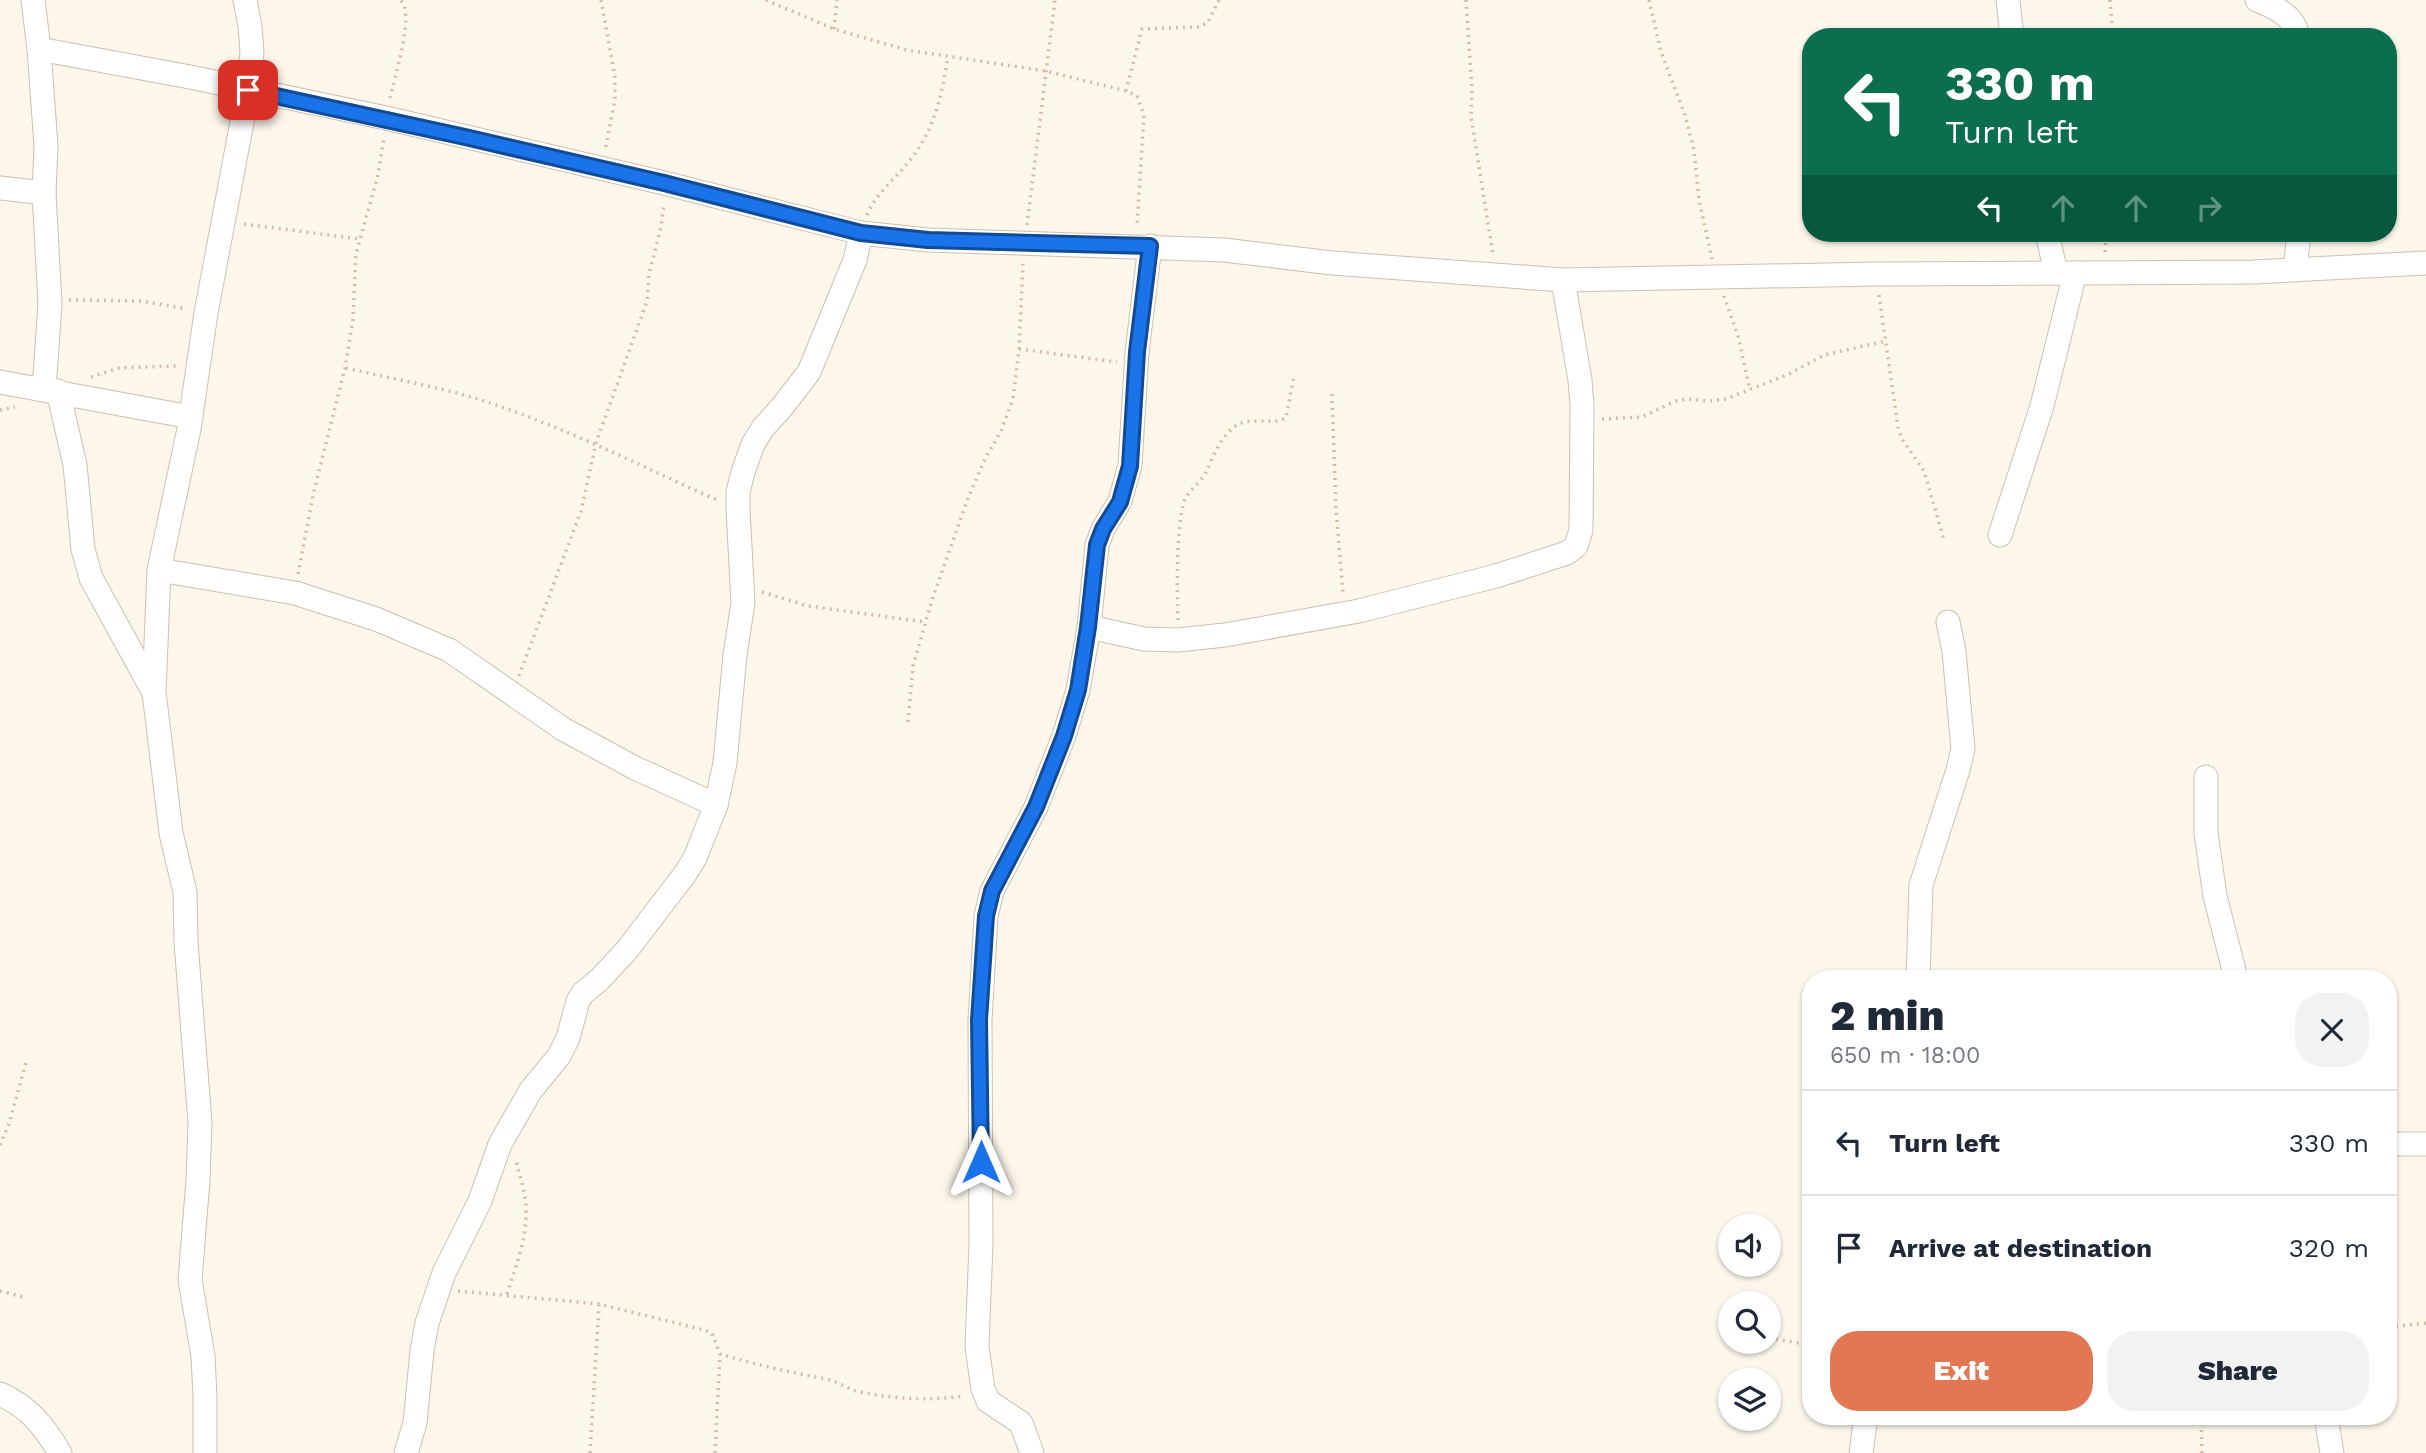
<!DOCTYPE html>
<meta charset="utf-8">
<style>
:root{--surface:#fff;--page:#f2f2f3;--text:#1f2937;--muted:#747a83;--line:#e0e1e3;--accent:#e37653}
body{margin:0;font-family:"Work Sans",sans-serif;background:var(--page);color:var(--text);height:100vh;display:flex;flex-direction:column;font-size:26px;white-space:nowrap}
*{box-sizing:border-box;margin:0}
p{font-size:23px;color:var(--muted)}
.icon{flex:none;width:38px;height:38px;fill:none;stroke:currentColor;stroke-width:2;stroke-linecap:round;stroke-linejoin:round}
.map{position:relative;flex:1;overflow:hidden}
.panel{position:absolute;left:1802px;top:970px;width:595px;height:455px;display:flex;flex-direction:column;background:var(--surface);border-radius:28px;box-shadow:0 2px 5px #0004}
.panel>*{flex:none}
.top-card{position:absolute;left:1802px;top:28px;width:595px;height:214px;border-radius:28px;box-shadow:0 2px 5px #0004;background:#0b6e4f;color:#fff;overflow:hidden}
.tools{position:absolute;left:1718px;top:1214px;display:grid;gap:14px}
.tools a{display:grid;place-items:center;width:63px;height:63px;border-radius:50%;background:var(--surface);box-shadow:0 2px 5px #0004;font-size:35px}
.pin{position:absolute;display:grid;place-items:center;width:60px;height:60px;color:#fff;margin:-30px;border-radius:14px;box-shadow:0 4px 10px #0006}
.me{position:absolute;width:77px;margin:-38px;rotate:0deg;stroke-linejoin:round;filter:drop-shadow(0 0 5px #0008)}
.turn{display:flex;align-items:center;gap:24px;height:147px;padding:0 28px;font-size:32px}
.turn .icon{width:91px;height:91px;stroke-width:2.5}
.turn b{display:block;font-size:49px;line-height:60px}
.lanes{display:flex;align-items:center;height:66px;padding:0 28px;background:#0003;justify-content:center;gap:35px;direction:ltr}
.lanes .off{opacity:.35}
.round{display:grid;place-items:center;flex:none;width:74px;height:74px;border-radius:28px;background:var(--page)}
.headline{display:flex;align-items:center;justify-content:space-between;height:119px;padding:0 28px}
h1{font-size:42px;font-weight:800;line-height:52px}
.cta{display:flex;gap:14px;margin-top:auto;padding:14px 28px}
.cta a{flex:1;height:80px;border-radius:28px;background:var(--accent);color:#fff;font-size:28px;font-weight:800;line-height:80px;text-align:center}
.cta a+a{background:var(--page);color:var(--text)}
ul{padding:0;list-style:none}
li{display:flex;align-items:center;gap:21px;height:105px;padding:0 28px;border-top:2px solid var(--line)}
li div{flex:1}
li b{display:block;font-size:26px}
li em{font-style:normal}
.map>svg:first-child{display:block}
.lines{fill:none;stroke-linecap:round;stroke-linejoin:round}
.minor-casing{stroke:#cfbfb0;stroke-width:25}
.path{stroke:#d7baa5;stroke-width:3.5;stroke-dasharray:2 5;stroke-linecap:butt}
.minor{stroke:#fff;stroke-width:23}
.route-casing{stroke:#114b97;stroke-width:18}
.route{stroke:#1a73e8;stroke-width:12}
</style>
<div class="map">
<svg width="2426" height="1453" viewBox="0 0 2426 1453">
<rect width="100%" height="100%" fill="#fcf6eb"/>
<g class="lines">
<g class="minor-casing">
<g id="minor">
<path d="M33,0L39,49L46,146L44,193L50,304L44,389"/>
<path d="M2008,0L2012,37"/>
<path d="M2257,0C2275,7 2295,16 2298,37"/>
<path d="M39,49L190,77L386,118L664,183L861,233L928,240L1224,250L1332,263L1563,280L1876,274L2254,272L2426,263"/>
<path d="M0,188L44,193"/>
<path d="M2047,233L2056,273"/>
<path d="M2295,270L2299,233"/>
<path d="M0,382L191,417"/>
<path d="M58,391L75,465L83,549L91,578L153,691"/>
<path d="M2000,535L2042,406L2075,273"/>
<path d="M159,570L295,593L376,619L449,650L563,729L635,768L716,805"/>
<path d="M1089,627L1144,639L1178,640L1225,635L1359,611L1496,576L1567,553L1576,546L1581,530L1582,406L1580,380L1563,280"/>
<path d="M2206,777V833L2215,896L2236,978"/>
<path d="M1918,978L1921,885L1958,770L1963,749L1954,651L1948,622"/>
<path d="M2389,1144H2426"/>
<path d="M0,1394C29,1407 44,1426 60,1453"/>
<path d="M2326,1416L2332,1453"/>
<path d="M205,1453V1397L203,1356L190,1280L198,1180L200,1123L186,942L185,892L171,833L154,692L159,570L189,429L206,313L248,90L252,52L250,26L245,0"/>
<path d="M406,1453L415,1423L422,1351L427,1323L444,1273L480,1201L500,1144L531,1090L559,1056L568,1038L578,1001L583,993L599,980L627,950L685,874L695,858L716,805L725,763L735,655L743,603L738,509V492L743,472L753,444L763,428L782,407L809,372L855,260L861,233"/>
<path d="M1032,1453L1021,1423L988,1401L983,1389L977,1347L981,1244L980,1020L986,916L992,891L1036,807L1064,736L1078,690L1089,627L1097,545L1103,529L1120,501L1130,465L1137,352L1150,246"/>
<path d="M1861,1453L1866,1416"/>
</g>
</g>
<g class="path">
<path d="M601,0L615,77V100L605,150"/>
<path d="M766,0L834,29L907,50L1046,71L1126,91L1137,96L1144,115L1137,226"/>
<path d="M1466,0L1472,90L1471,116L1493,255"/>
<path d="M1649,0L1661,52L1685,115L1694,150L1699,200L1712,259"/>
<path d="M2110,0L2113,37"/>
<path d="M834,29L837,0"/>
<path d="M1126,91L1142,29L1200,27L1208,22L1219,0"/>
<path d="M390,98C394,79 416,11 400,0"/>
<path d="M867,215C878,190 899,176 914,155C936,125 942,92 948,57"/>
<path d="M244,224L360,239"/>
<path d="M1027,225L1055,0"/>
<path d="M2105,252L2106,233"/>
<path d="M1879,295L1898,427L1902,439L1924,471L1944,540"/>
<path d="M1724,296L1738,336L1750,390"/>
<path d="M69,300L141,301L187,309"/>
<path d="M1019,349L1117,362"/>
<path d="M346,368C396,380 448,388 496,405C572,431 643,467 717,500"/>
<path d="M91,377L119,368L177,366"/>
<path d="M1332,394L1336,509L1343,594"/>
<path d="M0,410L15,407"/>
<path d="M1602,419L1642,417L1676,401L1687,399L1709,401L1726,399L1789,374L1824,355L1886,341"/>
<path d="M298,574L314,491L345,368L353,319L356,254L378,175L384,137"/>
<path d="M762,592L808,606L925,622"/>
<path d="M1178,620C1177,590 1176,530 1184,502C1188,490 1200,484 1206,472C1213,457 1220,438 1234,427C1250,415 1270,426 1286,418L1294,376"/>
<path d="M519,676L581,511L596,443L647,301L649,274L661,227L664,203"/>
<path d="M908,722L913,666L932,600L968,498L986,457L1001,431L1013,399L1019,349L1023,264"/>
<path d="M0,1145L9,1124L26,1062"/>
<path d="M0,1291L23,1297"/>
<path d="M458,1291L599,1304L704,1330L712,1333L720,1354C757,1365 789,1372 826,1379C837,1381 846,1388 856,1391C892,1399 928,1401 964,1396"/>
<path d="M507,1294C515,1269 526,1241 526,1214C527,1196 520,1178 516,1160"/>
<path d="M2389,1327L2426,1323"/>
<path d="M1769,1338L1811,1345"/>
<path d="M2201,1416L2202,1453"/>
<path d="M590,1453L599,1305"/>
<path d="M715,1453L720,1354"/>
</g>
<use href="#minor" class="minor"/>
</g>
<g class="lines">
<g class="route-casing">
<path id="route" d="M248,90L465,137L664,183L861,233L928,240L1150,246L1137,352L1130,466L1120,502L1103,529L1097,545L1088,627L1078,690L1064,736L1036,807L992,891L986,916L979,1020L981,1162"/>
</g>
<use href="#route" class="route"/>
</g>
</svg>
<div class="tools">
<a><svg class="icon" aria-label="sound" viewBox="0 0 24 24"><path d="M4 9h4l5-4v14l-5-4H4zM17 9q2 3 0 6"/></svg></a>
<a><svg class="icon" aria-label="search" viewBox="0 0 24 24"><circle cx="10" cy="10" r="6"/><path d="M15 15l6 6"/></svg></a>
<a><svg class="icon" aria-label="layers" viewBox="0 0 24 24"><path d="M12 4l9 5-9 5-9-5zM3 14l9 5 9-5"/></svg></a>
</div>
<div class="pin" style="left:248px;top:90px;background:#d93025"><svg class="icon" aria-label="arrive" viewBox="0 0 24 24"><path d="M6 21V4h12l-3 4 3 4H6"/></svg></div>
<svg class="me" style="left:981px;top:1162px" viewBox="-20 -20 40 40"><path d="M0-17L14 15 0 8-14 15z" fill="#1a73e8" stroke="#fff" stroke-width="4"/></svg>
<div class="top-card">
<div class="turn"><svg class="icon" aria-label="left" viewBox="0 0 24 24"><path d="M17 20v-9H6M10 6l-5 5 5 5"/></svg><div><b>330 m</b>Turn left</div></div>
<div class="lanes"><svg class="icon" aria-label="left" viewBox="0 0 24 24"><path d="M17 20v-9H6M10 6l-5 5 5 5"/></svg><svg class="icon off" aria-label="ahead" viewBox="0 0 24 24"><path d="M12 20V5M6 11l6-6 6 6"/></svg><svg class="icon off" aria-label="ahead" viewBox="0 0 24 24"><path d="M12 20V5M6 11l6-6 6 6"/></svg><svg class="icon off" aria-label="right" viewBox="0 0 24 24"><path d="M7 20v-9h11M14 6l5 5-5 5"/></svg></div>
</div>
<section class="panel">
<div class="headline"><div><h1>2 min</h1><p>650 m · 18:00</p></div><a class="round"><svg class="icon" aria-label="close" viewBox="0 0 24 24"><path d="M6 6l12 12M18 6L6 18"/></svg></a></div>
<ul>
<li><svg class="icon" aria-label="left" viewBox="0 0 24 24"><path d="M17 20v-9H6M10 6l-5 5 5 5"/></svg><div><b>Turn left</b></div><em>330 m</em></li>
<li><svg class="icon" aria-label="arrive" viewBox="0 0 24 24"><path d="M6 21V4h12l-3 4 3 4H6"/></svg><div><b>Arrive at destination</b></div><em>320 m</em></li>
</ul>
<div class="cta"><a>Exit</a><a>Share</a></div>
</section>
</div>
